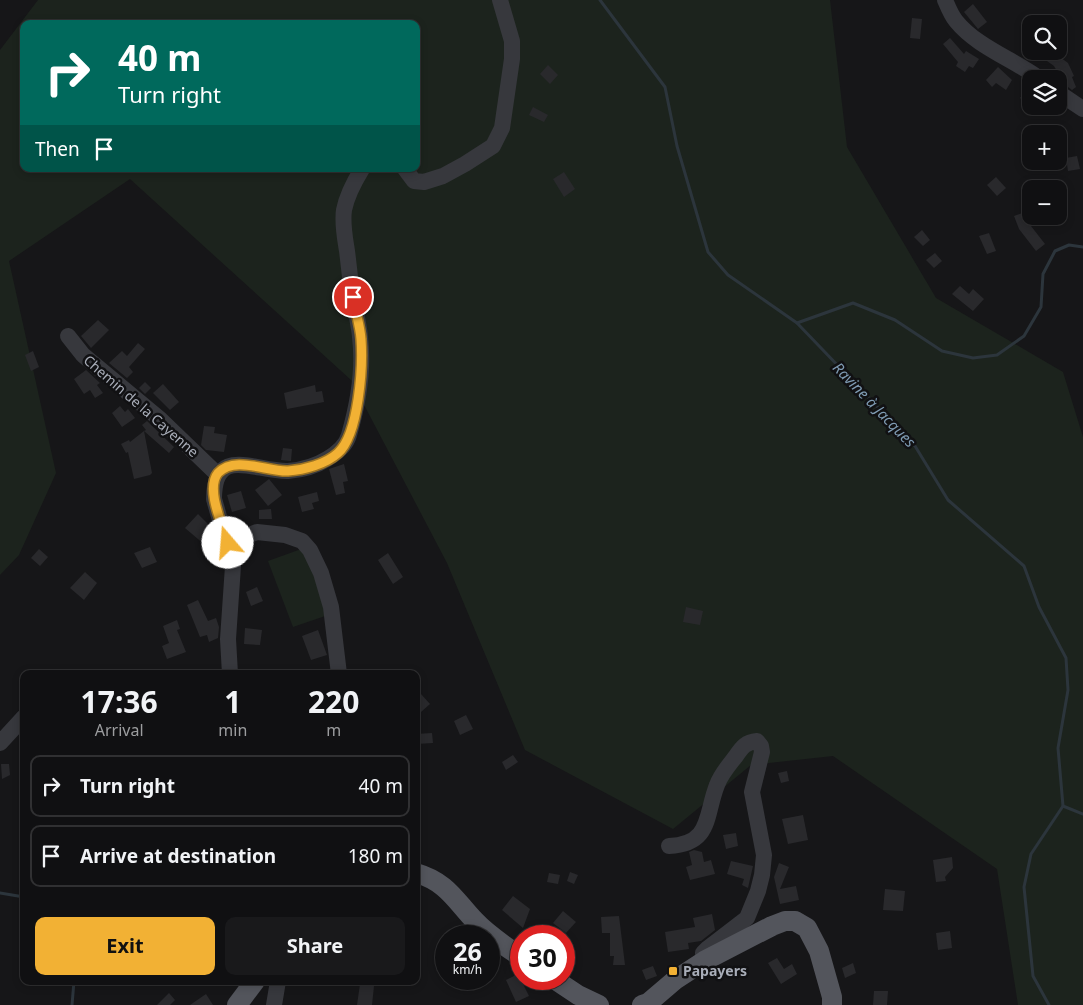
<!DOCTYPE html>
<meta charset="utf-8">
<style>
:root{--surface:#101012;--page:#19191b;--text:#f1f3f6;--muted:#9c9d9f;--line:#303032;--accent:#f2b134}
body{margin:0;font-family:"Noto Sans",sans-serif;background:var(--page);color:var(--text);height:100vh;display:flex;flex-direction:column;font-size:19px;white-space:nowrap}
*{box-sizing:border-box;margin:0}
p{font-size:16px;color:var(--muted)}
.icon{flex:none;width:28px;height:28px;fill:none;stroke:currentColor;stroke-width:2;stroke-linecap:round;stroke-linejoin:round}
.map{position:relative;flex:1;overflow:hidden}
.sheet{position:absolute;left:20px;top:670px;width:400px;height:315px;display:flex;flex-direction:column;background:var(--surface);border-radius:10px;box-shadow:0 2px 8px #0003,0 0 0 1px var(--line)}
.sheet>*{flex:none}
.banner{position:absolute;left:20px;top:20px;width:400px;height:152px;border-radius:10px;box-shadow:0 2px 8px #0003,0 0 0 1px var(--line);background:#00695c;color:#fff;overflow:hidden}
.buttons{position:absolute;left:1022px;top:15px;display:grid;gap:10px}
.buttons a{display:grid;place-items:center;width:45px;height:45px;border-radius:10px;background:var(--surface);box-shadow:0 2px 8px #0003,0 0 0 1px var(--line);font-size:25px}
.speed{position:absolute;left:435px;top:925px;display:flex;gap:10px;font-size:25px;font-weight:700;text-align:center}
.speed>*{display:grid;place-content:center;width:65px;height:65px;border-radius:50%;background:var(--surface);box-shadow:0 2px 8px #0003,0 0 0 1px var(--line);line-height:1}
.speed small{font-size:12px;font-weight:400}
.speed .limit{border:8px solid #d22;background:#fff;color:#111}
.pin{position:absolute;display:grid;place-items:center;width:42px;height:42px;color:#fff;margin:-21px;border:2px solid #fff;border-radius:50%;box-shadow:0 1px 5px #0007}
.me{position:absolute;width:55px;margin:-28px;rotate:342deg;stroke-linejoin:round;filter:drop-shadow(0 0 4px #0008)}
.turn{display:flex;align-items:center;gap:18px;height:105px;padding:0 15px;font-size:22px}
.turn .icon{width:65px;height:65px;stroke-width:2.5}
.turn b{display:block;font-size:35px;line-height:42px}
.then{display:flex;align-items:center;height:48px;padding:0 15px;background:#0003;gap:10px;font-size:19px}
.eta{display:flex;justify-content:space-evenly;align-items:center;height:85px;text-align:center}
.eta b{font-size:30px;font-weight:700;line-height:35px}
.button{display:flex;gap:10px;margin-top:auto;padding:10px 15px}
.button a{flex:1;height:58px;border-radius:10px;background:var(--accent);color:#111;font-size:20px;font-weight:700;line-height:58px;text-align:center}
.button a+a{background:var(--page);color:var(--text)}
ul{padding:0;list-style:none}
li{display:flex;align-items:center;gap:15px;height:62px;margin:0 10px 8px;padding:0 5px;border:2px solid var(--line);border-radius:10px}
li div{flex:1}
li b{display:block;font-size:19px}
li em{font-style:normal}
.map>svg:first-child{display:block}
.green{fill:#1c231d;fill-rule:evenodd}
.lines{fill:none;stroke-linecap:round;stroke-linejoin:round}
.stream{stroke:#2c353c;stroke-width:3}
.building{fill:#29292c}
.minor{stroke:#37383d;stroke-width:16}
.major{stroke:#53555c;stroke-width:20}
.route-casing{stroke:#9d7322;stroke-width:12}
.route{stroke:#f2b134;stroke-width:9}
.poi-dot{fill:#f2b134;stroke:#111113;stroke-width:2}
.labels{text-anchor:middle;stroke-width:5;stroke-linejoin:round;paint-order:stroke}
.street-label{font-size:14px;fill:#a8adb8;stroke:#111113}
.poi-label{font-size:14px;font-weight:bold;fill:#a8adb8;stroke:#111113;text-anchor:start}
.water-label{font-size:15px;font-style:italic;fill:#7f9bb3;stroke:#111113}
</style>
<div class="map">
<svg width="1083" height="1005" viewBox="0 0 1083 1005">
<rect width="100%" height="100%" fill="#161618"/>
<g class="green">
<path d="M38,0H830L847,147L936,298L1063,372L1083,437V1005H1018L997,869L833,756L751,765L673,829L525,750L447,563L351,380L130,179L9,261L56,473L19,555L0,575V50ZM24,24H416V169H24Z"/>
<path d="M304,548L328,615L293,627L268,561Z"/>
</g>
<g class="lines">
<g class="stream">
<path d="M600,0L665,87L677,146L708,252L728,275L797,323L915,446L948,500L1024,566L1039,607L1066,658L1068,690L1058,748L1063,806L1031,854L1024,887L1033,976L1049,1005"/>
<path d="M797,323L853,303L895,320L942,351L973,358L997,355L1024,336L1041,307L1043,274L1055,251L1069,245L1083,247"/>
<path d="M1063,806L1083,814"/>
<path d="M0,893L24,897"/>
<path d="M72,1005L74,981"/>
</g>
</g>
<g class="building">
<path d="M973,4L987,22L978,29L964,12Z"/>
<path d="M912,18L922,19L920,39L910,38Z"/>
<path d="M950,38L964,54L966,51L979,59L973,68L969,66L965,72L956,66L958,62L943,44Z"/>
<path d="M1053,52L1068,63L1074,76L1072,77L1076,87L1072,90L1064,84L1054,66L1047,61Z"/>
<path d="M548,65L558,75L550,84L540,74Z"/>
<path d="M998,67L1012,80L1006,90L996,83L992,87L986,80Z"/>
<path d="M1031,85V106L1020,98Z"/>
<path d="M533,107L548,115L544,122L529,115Z"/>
<path d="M1077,156L1080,169L1068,171L1066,158Z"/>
<path d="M564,172L575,189L564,197L553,179Z"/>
<path d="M996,177L1006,188L997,196L987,185Z"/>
<path d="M1031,210V216H1034L1037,224L1031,226L1045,244L1036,251L1019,229L1014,216Z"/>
<path d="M922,230L930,240L923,246L914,237Z"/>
<path d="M989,233L996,251L987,254L979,236Z"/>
<path d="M935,253L942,261L934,268L926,260Z"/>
<path d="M960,286L969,294L973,289L984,299L973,311L952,294Z"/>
<path d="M98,320L109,330L91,348L81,336Z"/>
<path d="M138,343L145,349L129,367L133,372L127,378L109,363L122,351L127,356Z"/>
<path d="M33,351L39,367L31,371L25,355Z"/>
<path d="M86,370L100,383L97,385L103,393L95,398L90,390L84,394L74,379Z"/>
<path d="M145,382L151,388L145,394L139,388Z"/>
<path d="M163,384L179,402L170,410L153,393Z"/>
<path d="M315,385L316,392L322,391L324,402L287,409L284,393Z"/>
<path d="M120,406L125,412L128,409L135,418L122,427L112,413Z"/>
<path d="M147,421L174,447L169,453L144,431L146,430L142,425Z"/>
<path d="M204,426L215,427L214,433L227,435L224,452L206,450L201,445Z"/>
<path d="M144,431L152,473L150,475L134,479L128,452L126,453L121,444L129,440L130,442Z"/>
<path d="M283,448L292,449L291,461L281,460Z"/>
<path d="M344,464L348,481L343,482L345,493L336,495L329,469Z"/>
<path d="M269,479L282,495L268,506L255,490Z"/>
<path d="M241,491L246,508L232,512L227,495Z"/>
<path d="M317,492L319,501L312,503L314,509L302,512L298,497Z"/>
<path d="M271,509L272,519H259V510Z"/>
<path d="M198,514L212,528L217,545L208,554L202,548L205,545L185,528Z"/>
<path d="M150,547L157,562L142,568L134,553Z"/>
<path d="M39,549L48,557L40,566L31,558Z"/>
<path d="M388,553L403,577L393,584L378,560Z"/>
<path d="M85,572L97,583L84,600L70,588Z"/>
<path d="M257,587L263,601L251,606L246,592Z"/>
<path d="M198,600L208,621L216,618L219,627L218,638L209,642L207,635L200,637L187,605Z"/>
<path d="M686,607L703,611L700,625L683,622Z"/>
<path d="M177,620L180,629L177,630L186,652L167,659L162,646L169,643L163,626Z"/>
<path d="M245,628L262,630L260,645L244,644Z"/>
<path d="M318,630L327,655L311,660L302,636Z"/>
<path d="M421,694L430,704L421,712L416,706V699Z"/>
<path d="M466,715L473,729L460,735L454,721Z"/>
<path d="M432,733L433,743L416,744V734Z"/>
<path d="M513,755L518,762L506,770L502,762Z"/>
<path d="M1,764H9L10,775L2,779Z"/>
<path d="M787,771L789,781L781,783L778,773Z"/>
<path d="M803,815L808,840L788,844L782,819Z"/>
<path d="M736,833L738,846L726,849L723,835Z"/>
<path d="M694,850L702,852L704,862L711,860L715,874L690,880L686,867L692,865L689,852Z"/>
<path d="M952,857L953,868L945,877L946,881L936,882L933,860Z"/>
<path d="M731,861L753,866L748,888L742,885L744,879L727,874Z"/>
<path d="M779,863L789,867L780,889L796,886L799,900L780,904L774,877Z"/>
<path d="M570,872L578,875L574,884L567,881Z"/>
<path d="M549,873L560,875L558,884L547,882Z"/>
<path d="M885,889L905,891L903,911L883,910Z"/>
<path d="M513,896L530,909L523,928L502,910Z"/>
<path d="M563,911L576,922L566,933L553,923Z"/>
<path d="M712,914L715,930L701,941L688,943L689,949L668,952L665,932L695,927L693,918Z"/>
<path d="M619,916L625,965H613L614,956H610V933H602L601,917Z"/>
<path d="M950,931L952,948L938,950L936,933Z"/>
<path d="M777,958L784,969L792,964L797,974L781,984L768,963Z"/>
<path d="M853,963L856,973L845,978L842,968Z"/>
<path d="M653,966L657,976L646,980L642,970Z"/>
<path d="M518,974L529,996L516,1002L506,980Z"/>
<path d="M360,984L374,986L372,1005H357Z"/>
<path d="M874,991H888L887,1005H873Z"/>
<path d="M169,993L175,1000L170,1005H157Z"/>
<path d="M206,994L213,1005H190Z"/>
</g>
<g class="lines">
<g class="minor">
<path d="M945,0C948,7 951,15 956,21C977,47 1013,59 1040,79"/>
<path d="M1059,93L1083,109"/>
<path d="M405,169L414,181L424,182L443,176L465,164L493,146L502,128L512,59V41L500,0"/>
<path d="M68,336L83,355L161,420L217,474"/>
<path d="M228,543L257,532L285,535L302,541L310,550L321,573L331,607L339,674"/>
<path d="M230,674L228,639L233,566L214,499C214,444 255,472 288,471C300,470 316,466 327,459C337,453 346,446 349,435C358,404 364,370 360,337C359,324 355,310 353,296C350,282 349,266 347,251C345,238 342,224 344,210C347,195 354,182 362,169"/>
<path d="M0,743L24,717"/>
<path d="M669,846C712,844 705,815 717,785C721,774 729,765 736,756C742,747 746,742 757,741L761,746L762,752L752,792L764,855L762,875L758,891L747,918L708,948L703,953L704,961"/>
<path d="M274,1005L278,981"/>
</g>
<g class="major">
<path d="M416,873C447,882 455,900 475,921C488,935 505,946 521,957"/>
<path d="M554,979L578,995L599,1005"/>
<path d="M237,1005L255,981"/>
<path d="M642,1005L648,1003L675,980L704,961L772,926L785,921H795L807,928L819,951L832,997V1005"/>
</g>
</g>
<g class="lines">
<g class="route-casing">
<path id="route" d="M228,543C223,526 205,489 218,473C235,455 267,472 288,471C304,470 326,464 338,453C359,434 363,366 361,339C360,325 355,311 353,297"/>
</g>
<use href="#route" class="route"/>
</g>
<rect class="poi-dot" x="668" y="966" width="10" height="10" rx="2.5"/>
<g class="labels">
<g class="street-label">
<text transform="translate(141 406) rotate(41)" y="5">Chemin de la Cayenne</text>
</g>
<g class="poi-label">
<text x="683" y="976">Papayers</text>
</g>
<g class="water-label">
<text transform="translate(874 405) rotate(46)" y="5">Ravine à Jacques</text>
</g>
</g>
</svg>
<div class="buttons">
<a><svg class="icon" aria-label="search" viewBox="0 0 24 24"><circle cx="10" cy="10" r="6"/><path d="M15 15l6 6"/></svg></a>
<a><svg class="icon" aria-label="layers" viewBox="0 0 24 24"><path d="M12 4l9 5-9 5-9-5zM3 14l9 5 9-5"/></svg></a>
<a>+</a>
<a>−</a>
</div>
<div class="speed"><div>26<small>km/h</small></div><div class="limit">30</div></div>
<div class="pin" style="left:353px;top:297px;background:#d93025"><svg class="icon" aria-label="arrive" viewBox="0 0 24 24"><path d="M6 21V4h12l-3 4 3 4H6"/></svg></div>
<svg class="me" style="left:228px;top:543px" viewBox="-20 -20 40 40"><circle r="19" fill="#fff"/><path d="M0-13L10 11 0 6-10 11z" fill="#f2b134"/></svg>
<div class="banner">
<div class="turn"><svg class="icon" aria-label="right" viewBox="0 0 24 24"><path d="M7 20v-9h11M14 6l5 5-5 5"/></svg><div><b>40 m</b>Turn right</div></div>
<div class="then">Then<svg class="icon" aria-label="arrive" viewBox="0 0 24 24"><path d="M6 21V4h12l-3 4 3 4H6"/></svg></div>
</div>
<section class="sheet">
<div class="eta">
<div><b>17:36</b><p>Arrival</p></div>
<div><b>1</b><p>min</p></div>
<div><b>220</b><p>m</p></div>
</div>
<ul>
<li><svg class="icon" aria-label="right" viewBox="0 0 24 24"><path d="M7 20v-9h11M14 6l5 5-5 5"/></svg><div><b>Turn right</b></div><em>40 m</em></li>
<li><svg class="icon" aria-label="arrive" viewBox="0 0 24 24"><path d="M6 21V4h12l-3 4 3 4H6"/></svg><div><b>Arrive at destination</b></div><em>180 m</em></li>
</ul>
<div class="button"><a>Exit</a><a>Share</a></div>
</section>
</div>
